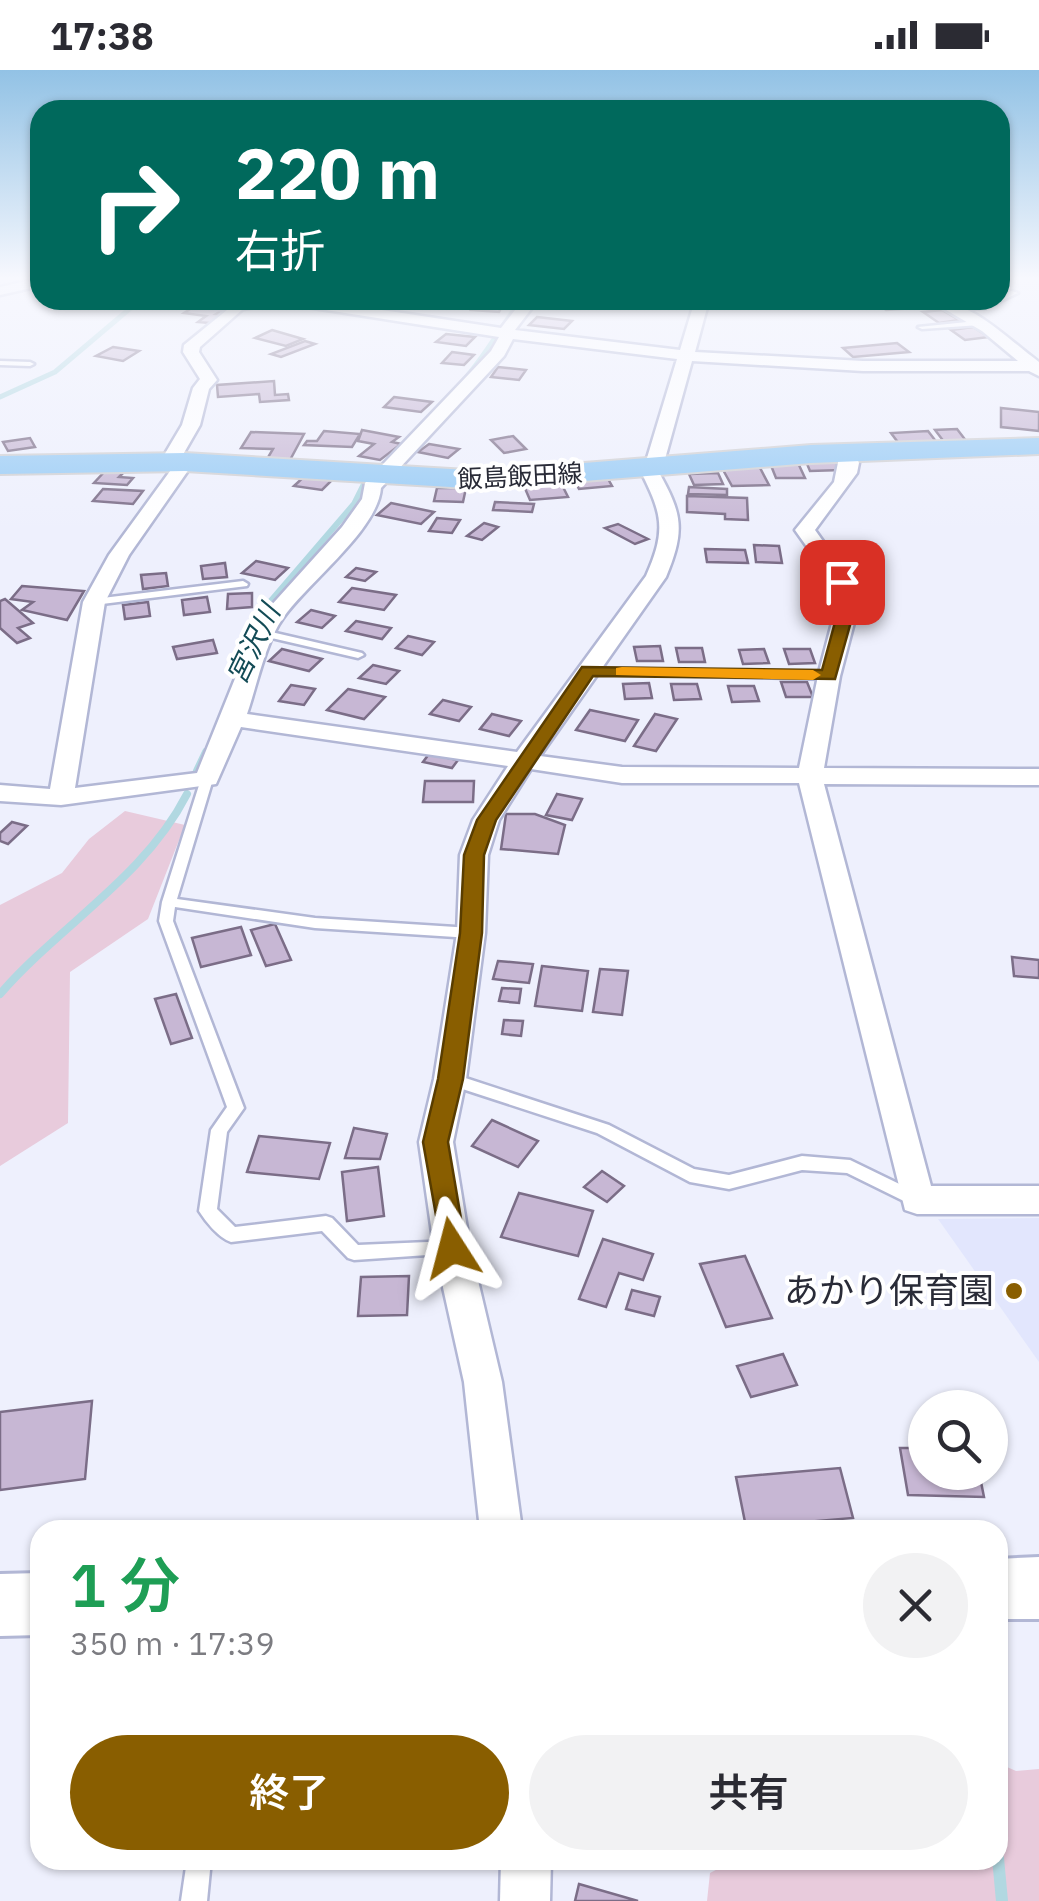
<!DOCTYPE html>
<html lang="ja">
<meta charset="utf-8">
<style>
:root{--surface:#fff;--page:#f2f2f3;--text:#2b2b33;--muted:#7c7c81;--accent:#895e00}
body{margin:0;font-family:"IBM Plex Sans","Noto Sans JP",sans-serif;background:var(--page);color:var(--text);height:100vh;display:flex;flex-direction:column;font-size:38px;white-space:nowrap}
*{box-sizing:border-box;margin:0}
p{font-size:32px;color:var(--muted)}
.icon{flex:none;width:55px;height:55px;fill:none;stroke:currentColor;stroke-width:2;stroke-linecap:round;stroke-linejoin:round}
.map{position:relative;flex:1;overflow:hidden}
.drawer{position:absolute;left:30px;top:1450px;width:978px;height:350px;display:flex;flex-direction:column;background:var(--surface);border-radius:30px;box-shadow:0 2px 8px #0004}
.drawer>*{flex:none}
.guide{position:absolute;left:30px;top:30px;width:980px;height:210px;border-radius:30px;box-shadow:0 2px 8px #0004;background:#00695c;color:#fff;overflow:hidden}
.buttons{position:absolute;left:908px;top:1320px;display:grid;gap:20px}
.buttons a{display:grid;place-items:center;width:100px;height:100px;border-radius:50%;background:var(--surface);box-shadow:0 2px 8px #0004;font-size:50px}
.pin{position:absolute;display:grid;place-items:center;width:85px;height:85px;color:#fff;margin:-42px;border-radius:20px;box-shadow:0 5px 15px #0006}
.me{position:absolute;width:110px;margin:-55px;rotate:351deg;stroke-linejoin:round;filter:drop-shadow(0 0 8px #0008)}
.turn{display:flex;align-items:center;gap:35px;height:210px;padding:0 40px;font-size:45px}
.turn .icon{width:130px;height:130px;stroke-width:2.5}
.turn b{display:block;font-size:70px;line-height:85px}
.round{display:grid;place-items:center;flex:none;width:105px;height:105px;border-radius:52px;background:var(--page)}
.headline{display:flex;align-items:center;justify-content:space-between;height:170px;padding:0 40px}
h1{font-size:60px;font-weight:600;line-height:75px;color:#1e9e55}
.button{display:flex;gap:20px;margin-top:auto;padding:20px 40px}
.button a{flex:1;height:115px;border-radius:60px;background:var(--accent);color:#fff;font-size:40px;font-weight:600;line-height:115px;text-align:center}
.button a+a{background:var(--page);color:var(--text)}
.status{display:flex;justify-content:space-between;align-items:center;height:70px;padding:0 50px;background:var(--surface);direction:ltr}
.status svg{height:28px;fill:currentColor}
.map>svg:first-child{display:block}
.built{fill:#e2e6fd}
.green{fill:#e8cbdc}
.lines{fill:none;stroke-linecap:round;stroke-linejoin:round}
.stream-far3{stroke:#b1d8e1;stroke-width:5}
.stream-far2{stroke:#b1d8e1;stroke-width:6}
.stream-far1{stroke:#b1d8e1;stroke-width:8}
.stream{stroke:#b1d8e1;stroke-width:12}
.building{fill:#c7b7d4;stroke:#7b6d87;stroke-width:2.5}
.lane-casing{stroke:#b2b7d5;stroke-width:5}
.street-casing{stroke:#b2b7d5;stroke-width:5}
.secondary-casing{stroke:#b2b7d5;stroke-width:6}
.primary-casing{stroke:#d0d0d3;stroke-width:4}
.lane{fill:#fff;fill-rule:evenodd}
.street{fill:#fff;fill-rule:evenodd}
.secondary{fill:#fff;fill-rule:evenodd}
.primary{fill:#98cbf5;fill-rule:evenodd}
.route{fill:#895e00;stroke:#593d00;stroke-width:2.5}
.slow{fill:#f59e0b}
.poi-dot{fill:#895e00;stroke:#fff;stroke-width:4}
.labels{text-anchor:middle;stroke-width:8;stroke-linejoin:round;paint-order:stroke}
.far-street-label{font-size:25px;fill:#292b37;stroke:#fff}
.far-water-label{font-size:28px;font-style:italic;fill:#134b56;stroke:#fff}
.near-poi-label{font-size:35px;fill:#292b37;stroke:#fff;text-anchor:end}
</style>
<div class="status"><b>17:38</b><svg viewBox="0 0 49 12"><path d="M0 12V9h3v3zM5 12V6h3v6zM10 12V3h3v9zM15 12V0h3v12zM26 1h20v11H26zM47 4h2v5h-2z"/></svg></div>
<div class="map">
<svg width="1039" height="1831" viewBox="0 0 1039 1831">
<rect width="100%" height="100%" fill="#eef0fd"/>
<path class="built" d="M1039,1148V1292L938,1149Z"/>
<g class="green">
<path d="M125,741L185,755L148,849L70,902L68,1053L0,1096V835L62,803L89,769Z"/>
<path d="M998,1693L1016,1701L1039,1699V1831H707L710,1803L735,1790H998Z"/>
</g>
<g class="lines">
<g class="stream-far3">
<path d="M463,311C487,284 499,259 521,230"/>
<path d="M0,327L55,302L140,230"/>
</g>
<path class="stream-far2" d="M256,556L263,540L354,434L365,412"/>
<g class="stream-far1">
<path d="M197,701L206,682"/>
<path d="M0,924C61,854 144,808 187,724"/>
</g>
<path class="stream" d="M998,1788L1002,1831"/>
</g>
<g class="building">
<path d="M906,230L916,238L886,240L877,233Z"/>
<path d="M476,232L504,233L499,242L471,240Z"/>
<path d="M195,236L223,240L216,244L222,245L210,253L198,252L206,246L184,243Z"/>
<path d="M942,240L959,250L939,253L923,242Z"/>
<path d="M537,247L572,251L564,259L529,255Z"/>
<path d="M973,257L989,267L965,270L951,260Z"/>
<path d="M272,260L303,269L286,276L255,268Z"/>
<path d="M446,264L475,267L466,276L436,272Z"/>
<path d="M305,271L315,274L281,287L271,284Z"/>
<path d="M897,273L909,282L853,287L843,278Z"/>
<path d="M113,277L139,281L123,291L96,286Z"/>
<path d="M452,282L474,285L464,295L442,293Z"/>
<path d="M498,297L526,300L519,310L491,307Z"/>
<path d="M274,311L275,325L288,324L289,330L260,332L259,324L218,327L217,315Z"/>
<path d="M394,327L432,332L421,342L384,337Z"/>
<path d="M1001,338L1039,342V361L1001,357Z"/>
<path d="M957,359L967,372L945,373L935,360Z"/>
<path d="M362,360L399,367L392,372L401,374L380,390L359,386L374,374L358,371Z"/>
<path d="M324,361L360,364L352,377L304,375L307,371H317Z"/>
<path d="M928,361L938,374L900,375L891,363Z"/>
<path d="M251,362L304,364L290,390L267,389L273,379L241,378Z"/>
<path d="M513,366L526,379L504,383L491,370Z"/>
<path d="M30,368L35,377L8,381L3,372Z"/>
<path d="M429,374L459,379L448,388L418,382Z"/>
<path d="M805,389H836L841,400L810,401Z"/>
<path d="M770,393H798L805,408H776Z"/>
<path d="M759,396L769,415L732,416L722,398Z"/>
<path d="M106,400L125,401L119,407L133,408L127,415L94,413Z"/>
<path d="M308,403L335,407L322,420L294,416Z"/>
<path d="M718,403L723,414L694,415L689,404Z"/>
<path d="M607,407L612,416L579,419L574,410Z"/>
<path d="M561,413L568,427L530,430L524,416Z"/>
<path d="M689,417L727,419V425L688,424Z"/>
<path d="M437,418H466L463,432L434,431Z"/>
<path d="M103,419L143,421L133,434L93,431Z"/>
<path d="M687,426L747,428L748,450L725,449V444L687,442Z"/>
<path d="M495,432L534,434L532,442L493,440Z"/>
<path d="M391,433L434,442L421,454L377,445Z"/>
<path d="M437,448L460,450L452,463L429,461Z"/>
<path d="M484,453L498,457L482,470L467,466Z"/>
<path d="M618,454L648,469L635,474L605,458Z"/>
<path d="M754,475L779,476L782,493L756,492Z"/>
<path d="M705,479L745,480L748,493L707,492Z"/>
<path d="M256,491L288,498L275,510L242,503Z"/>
<path d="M225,493L227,507L203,509L201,496Z"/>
<path d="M356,498L376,502L365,511L346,507Z"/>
<path d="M166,503L168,516L143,519L141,505Z"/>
<path d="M22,516L84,521L67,550L22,540L33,532L11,529Z"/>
<path d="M352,518L396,525L384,540L339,532Z"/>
<path d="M252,523V537L227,539L228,524Z"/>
<path d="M207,527L210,542L184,545L182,530Z"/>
<path d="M5,529L33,553L18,558L30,568L17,573L0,558V531Z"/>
<path d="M148,532L150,546L125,549L123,535Z"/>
<path d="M311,540L335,546L322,558L297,552Z"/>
<path d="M356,551L391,558L382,569L346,561Z"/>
<path d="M408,566L434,572L422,585L396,578Z"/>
<path d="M213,570L217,583L177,589L173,577Z"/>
<path d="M660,576L663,591H637L634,577Z"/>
<path d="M676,578H702L705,592H679Z"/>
<path d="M282,579L322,589L309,601L269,591Z"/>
<path d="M764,579L769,593L743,594L739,580Z"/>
<path d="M784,579H810L815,593L789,594Z"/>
<path d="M373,595L399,601L386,614L359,608Z"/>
<path d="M781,612H807L813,627H786Z"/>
<path d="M649,613L652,628L625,629L623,614Z"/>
<path d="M671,614H697L701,629L674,630Z"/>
<path d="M291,615L315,619L304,635L279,631Z"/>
<path d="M728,616H754L759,631L732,632Z"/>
<path d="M348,619L385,627L364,649L327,640Z"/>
<path d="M443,630L471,637L459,651L430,644Z"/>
<path d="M590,640L638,650L625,671L576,660Z"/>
<path d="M492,644L521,651L509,666L480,659Z"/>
<path d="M655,644L677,649L656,681L634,676Z"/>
<path d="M429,684L458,690L452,698L423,692Z"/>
<path d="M425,711H474L473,732H423Z"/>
<path d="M557,724L582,729L572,750L546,745Z"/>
<path d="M506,744H535L565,755L558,784L501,779Z"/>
<path d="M12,752L27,756L8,774L0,771V763Z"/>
<path d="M275,854L291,890L266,896L251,860Z"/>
<path d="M241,857L251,885L201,897L192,868Z"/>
<path d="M1012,887L1039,890V908L1014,906Z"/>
<path d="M498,891L533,894L529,913L493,909Z"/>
<path d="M542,896L588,901L582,941L535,936Z"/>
<path d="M600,899L628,901L622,945L593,942Z"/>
<path d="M502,918L521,919L519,933L499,931Z"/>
<path d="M176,924L192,968L171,974L155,929Z"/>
<path d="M504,950L523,951L521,966L502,964Z"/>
<path d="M492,1050L538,1071L518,1097L472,1076Z"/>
<path d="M354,1058L387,1064L380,1089L345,1088Z"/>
<path d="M259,1066L330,1073L319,1109L247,1102Z"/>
<path d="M378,1097L384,1146L347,1151L342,1102Z"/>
<path d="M602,1101L624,1116L607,1132L584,1117Z"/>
<path d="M519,1123L593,1141L578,1186L501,1167Z"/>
<path d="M603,1169L653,1184L643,1210L619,1203L606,1237L579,1229Z"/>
<path d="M745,1186L772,1248L726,1257L700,1194Z"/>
<path d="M409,1206L407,1245L358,1246L361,1207Z"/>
<path d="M632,1220L660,1227L654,1246L626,1239Z"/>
<path d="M783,1284L797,1315L751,1327L737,1296Z"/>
<path d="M92,1331L85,1409L0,1420V1342Z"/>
<path d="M900,1378H925V1402H979L984,1427L908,1425Z"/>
<path d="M840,1398L853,1448L746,1457L736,1407Z"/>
<path d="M579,1814L638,1831H575Z"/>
</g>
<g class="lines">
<g class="lane-casing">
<g id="lane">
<path d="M1000,207H1011L1000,211Z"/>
<path d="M1011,221L1018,223L986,238L950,240L946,238L1000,230V226Z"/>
<path d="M977,251L980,255L922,259L918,257Z"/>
<path d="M0,291L30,292L34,294L30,296L0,295Z"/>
<path d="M243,511L248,514L247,516L94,535L89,532L94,529Z"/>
<path d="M267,561L362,583L364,585L358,588L263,566L261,564Z"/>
<path d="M588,598L829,603L835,606L829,609L584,603L582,601Z"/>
<path d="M207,705L213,709L177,829L315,848L471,858L478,863L471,868L315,858L175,837L173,851L244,1038L227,1062L217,1139L235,1157L326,1146L332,1148L358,1175L451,1171L457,1173L460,1178L457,1183L354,1190L348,1188L322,1161L231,1172C219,1168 206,1152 199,1141L211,1060L227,1037L159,851L162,832L201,709Z"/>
<path d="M450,1003L609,1055L694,1099L729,1105L802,1086L850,1090L922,1125L925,1130L922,1135L916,1137L847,1103L802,1100L729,1119L690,1112L597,1063L444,1013L442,1009L444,1005Z"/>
<path d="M187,1790H211L207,1831H181Z"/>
</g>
</g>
<g class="street-casing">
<g id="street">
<path d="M40,208V216L0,225V217Z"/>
<path d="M168,230H316L501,258L523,230H538L515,260L680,280L695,230H709L695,282L863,291H1018L982,261L929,230C972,230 1006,268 1039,292V306L1029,301H863L692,291L665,389L657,399C682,443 686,459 666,507L540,686L622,697L799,698L818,606L838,530L832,512L795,460L834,412L841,378H853L859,393L857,403L815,460L852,512L860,530L840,606L824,698L1039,699V715L824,714L931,1116H1039V1144H917L905,1140L799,713H622L531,699L499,750L488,785L485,863L466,1009L453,1072L470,1177L502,1312L522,1460H480L464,1312L434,1177L419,1072L434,1009L457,863L460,785L473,750L508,696L241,657L216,714L61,735L0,731V715L50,719L83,532L109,485L173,397L160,392L182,355L193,318L200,309L183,282L184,275L227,240L175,234ZM270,235L307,237L499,267L491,281L365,413L362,429L342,457L259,549L197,703L75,718L105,532L129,485L194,392L181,388L200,355L209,319L217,310L199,282L200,277L243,239ZM513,269L677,289L647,388L639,398C662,443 667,459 646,506L517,682L247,644C257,615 265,573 283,548C307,513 378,460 381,418L504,286Z"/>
<path d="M501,1790H551L550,1831H500Z"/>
</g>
</g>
<g class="secondary-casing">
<g id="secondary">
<path d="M1039,1487V1549H998V1489Z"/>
<path d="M40,1503V1565L0,1566V1504Z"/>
</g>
</g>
<g class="primary-casing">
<path id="primary" d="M1039,368V384L811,393L484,419L185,401L0,404V386L185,383L484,401L811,375Z"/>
</g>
<use href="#lane" class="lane"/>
<use href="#street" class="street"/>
<use href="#secondary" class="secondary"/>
<use href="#primary" class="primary"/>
</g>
<linearGradient id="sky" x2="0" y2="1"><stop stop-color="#92c2e5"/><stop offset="0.45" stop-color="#f7f8fe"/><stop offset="1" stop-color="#f7f8fe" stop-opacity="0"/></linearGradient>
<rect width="1039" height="463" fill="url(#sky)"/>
<path class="route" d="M842,507L847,509L857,530L835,609L593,606L496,750L484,785L482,863L463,1009L448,1072L466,1178L462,1185L452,1189L443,1185L423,1072L438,1009L460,863L464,785L477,750L582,597L822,600L841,530L834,512Z"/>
<path class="slow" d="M622,597L813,600L821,605L813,610L616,605V598Z"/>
<circle class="poi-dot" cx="1014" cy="1221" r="10"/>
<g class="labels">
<g class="far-street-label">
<text transform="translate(520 406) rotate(-3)" y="9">飯島飯田線</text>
</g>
<g class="far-water-label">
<text transform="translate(253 574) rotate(-64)" y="10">宮沢川</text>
</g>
<g class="near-poi-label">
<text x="994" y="1233">あかり保育園</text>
</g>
</g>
</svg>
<div class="buttons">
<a><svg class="icon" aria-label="search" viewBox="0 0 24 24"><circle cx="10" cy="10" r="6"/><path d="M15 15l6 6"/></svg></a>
</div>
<div class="pin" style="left:842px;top:512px;background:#d93025"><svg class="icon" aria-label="arrive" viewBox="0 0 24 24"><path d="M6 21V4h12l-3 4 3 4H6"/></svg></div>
<svg class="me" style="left:452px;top:1178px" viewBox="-20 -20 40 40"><path d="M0-17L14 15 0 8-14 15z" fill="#895e00" stroke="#fff" stroke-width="4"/></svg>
<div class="guide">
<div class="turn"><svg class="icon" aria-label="right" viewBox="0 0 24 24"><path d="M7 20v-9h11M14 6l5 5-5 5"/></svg><div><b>220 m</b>右折</div></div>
</div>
<section class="drawer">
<div class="headline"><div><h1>1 分</h1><p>350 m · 17:39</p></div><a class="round"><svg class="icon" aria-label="close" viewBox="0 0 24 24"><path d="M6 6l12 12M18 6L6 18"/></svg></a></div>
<div class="button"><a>終了</a><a>共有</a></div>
</section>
</div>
